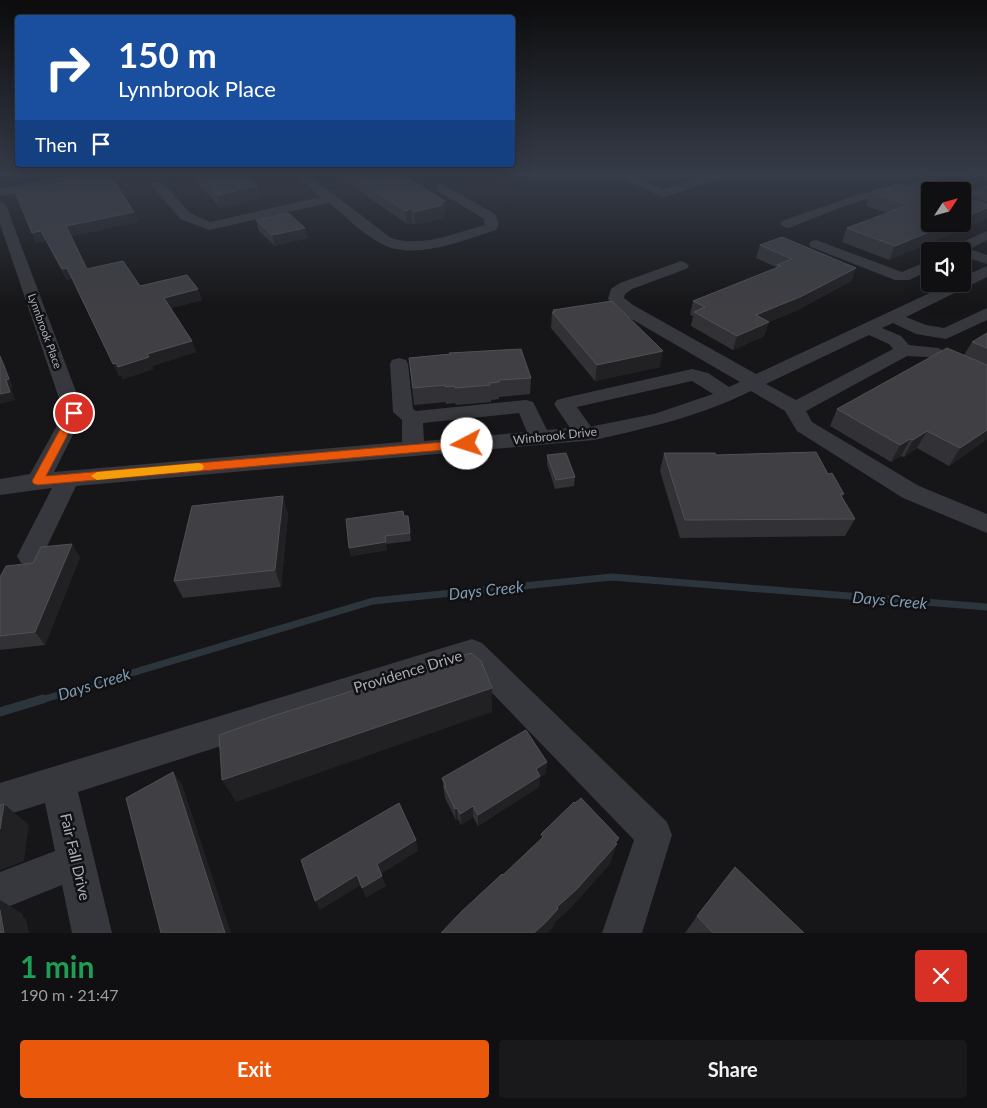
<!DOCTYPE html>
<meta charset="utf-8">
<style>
:root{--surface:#101012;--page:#19191b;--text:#f1f3f6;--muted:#9c9d9f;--line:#303032;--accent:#ea580c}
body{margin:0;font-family:Lato,sans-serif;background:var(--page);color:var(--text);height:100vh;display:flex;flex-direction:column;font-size:19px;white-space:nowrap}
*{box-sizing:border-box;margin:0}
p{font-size:16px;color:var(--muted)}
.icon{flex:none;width:28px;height:28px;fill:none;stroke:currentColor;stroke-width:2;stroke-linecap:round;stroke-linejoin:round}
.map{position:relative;height:933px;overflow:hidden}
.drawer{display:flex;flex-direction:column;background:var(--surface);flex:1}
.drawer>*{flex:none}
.hud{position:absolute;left:15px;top:15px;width:500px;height:152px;border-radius:5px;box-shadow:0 5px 20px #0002,0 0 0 1px var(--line);background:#1a4fa0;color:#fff;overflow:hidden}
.needle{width:32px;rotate:54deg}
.buttons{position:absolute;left:921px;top:182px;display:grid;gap:10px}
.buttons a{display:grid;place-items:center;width:50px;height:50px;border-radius:5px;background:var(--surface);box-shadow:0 5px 20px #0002,0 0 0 1px var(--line);font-size:25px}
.pin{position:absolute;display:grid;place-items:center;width:42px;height:42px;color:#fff;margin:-21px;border:2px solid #fff;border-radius:50%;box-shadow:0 1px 5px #0007}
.me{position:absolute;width:55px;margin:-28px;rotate:265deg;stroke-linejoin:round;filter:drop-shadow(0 0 4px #0008)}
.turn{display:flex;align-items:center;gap:18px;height:105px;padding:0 20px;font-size:22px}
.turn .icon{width:65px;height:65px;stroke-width:2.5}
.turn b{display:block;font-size:35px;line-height:42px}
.then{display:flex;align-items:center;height:48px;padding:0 20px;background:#0003;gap:10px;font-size:19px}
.round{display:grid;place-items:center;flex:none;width:52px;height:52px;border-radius:5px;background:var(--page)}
.overview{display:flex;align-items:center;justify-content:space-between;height:85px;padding:0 20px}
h1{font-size:30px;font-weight:700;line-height:38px;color:#1e9e55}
.action{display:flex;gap:10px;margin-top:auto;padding:10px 20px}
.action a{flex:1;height:58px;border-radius:5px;background:var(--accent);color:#fff;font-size:20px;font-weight:700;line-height:58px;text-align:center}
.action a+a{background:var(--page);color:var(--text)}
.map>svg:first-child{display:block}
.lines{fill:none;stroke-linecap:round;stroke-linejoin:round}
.stream-far1{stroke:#2c353c;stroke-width:7}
.stream{stroke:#2c353c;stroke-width:9}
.minor{fill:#37383d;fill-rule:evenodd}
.wall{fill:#323236}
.shaded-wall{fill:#212124}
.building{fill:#3f3f44;stroke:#4f5156}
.route{fill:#ea580c;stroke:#983908}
.slow{fill:#f59e0b}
.labels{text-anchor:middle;stroke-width:5;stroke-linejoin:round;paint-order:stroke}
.far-street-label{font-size:11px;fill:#a8adb8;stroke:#111113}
.street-label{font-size:12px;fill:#a8adb8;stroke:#111113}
.near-street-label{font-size:15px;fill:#a8adb8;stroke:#111113}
.near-water-label{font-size:16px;font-style:italic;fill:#7f9bb3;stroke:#111113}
</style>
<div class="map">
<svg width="987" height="933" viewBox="0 0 987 933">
<rect width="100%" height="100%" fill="#161618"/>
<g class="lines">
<path class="stream-far1" d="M38,701L373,601L612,577L987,607"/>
<path class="stream" d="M0,712L43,699"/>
<g class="minor">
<path d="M72,175H100L94,179L0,196V188Z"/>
<path d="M294,175H308L391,238C423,248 454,233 485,225L484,219L438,191L436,188L438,185L442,184L495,214C498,220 500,224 496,230C464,240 412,262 380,243C362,233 345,216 329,203L209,230L180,219L152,185L154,182H162L190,213L210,222L321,197Z"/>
<path d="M614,175H631L664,189L708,175H728L726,177L663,197Z"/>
<path d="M931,175H948L923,188L934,191H930V198C924,196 918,193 911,192C883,188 820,216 792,227L787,228L780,224L782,221L860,194L910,185Z"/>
<path d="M987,185V202L970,197L968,194L970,191Z"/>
<path d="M0,201L6,205L84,413L54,472L402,442V420L393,412L390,364L392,360L399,358L406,360L408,364L413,409L416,411L526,400L533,402L547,430L570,428L554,404L557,400L564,398L692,369L708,373L729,387L740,382L621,313L608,299L611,289L620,283L681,261L686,263L689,266L686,269L632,289L625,294L624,298L633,305L756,374L949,284H962V277L987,266V277L906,317L926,325L944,328L987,308V320L946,339L916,334L893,323L882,328L901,336L909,345L938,348L987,371V384L928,357L907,356L806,411L812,422L919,486L987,514V533L903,498L797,431L785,411L751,391C701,416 648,428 594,440L76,486L39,563L30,566L21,563L17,556L52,488L0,495V479L30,474L64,413L0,224ZM869,335L889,344L893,349L796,400L766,384ZM692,381L713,394L654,414L594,426L591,427L577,407ZM519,413L527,432L424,441L423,423Z"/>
<path d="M987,231V240L970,249L987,255V264L962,256V251H947L949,248Z"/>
<path d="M816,240L902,272L930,260V270L909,280H895L811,247L809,244L811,241Z"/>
<path d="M472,639L482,643L667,822L672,835L642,933H602L634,840L467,667L78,792L112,933H72L62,885L0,910V872L55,851L45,803L0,817V783Z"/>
</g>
</g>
<g class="wall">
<path d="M189,175H245L257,186L260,199L221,208Z"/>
<path d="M336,175H402L446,215H443V218L415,225L412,223L407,224Z"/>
<path d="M897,184L930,224L987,204V217L986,219L889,260L842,242L847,228L887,213L866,206L871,192Z"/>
<path d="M134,212L138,222L71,236L87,269L140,286L202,300L171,308L192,341L196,352L152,366L153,369L123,379L121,375L119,376L72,278L67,280L46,241L36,243L32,233Z"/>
<path d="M256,220L305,228L307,238L275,246L259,231Z"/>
<path d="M760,245L856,268L851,281L798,310L769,322L764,336L733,350L691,326L693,316L690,315L693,301L776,268V267L756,258Z"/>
<path d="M553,310L660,367L595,381L551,328L552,312H553Z"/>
<path d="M987,333V439L949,466L917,448L904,457L901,456L891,462L830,426L837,409L964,355L972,342Z"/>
<path d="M449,353L531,378L530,394L499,397V399L491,400V402L456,405L455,403L446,404V402L414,405L409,358L450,354Z"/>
<path d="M664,453L716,455L828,474L844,494L842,497L855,519L845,536L680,538L660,471Z"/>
<path d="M547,455L575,477L574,486L555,489L547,464Z"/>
<path d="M283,496L288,514L281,587L183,598L174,581Z"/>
<path d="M408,516L411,541L386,544L387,550L351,556L349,548Z"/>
<path d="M80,557L45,645L0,650V577Z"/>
<path d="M547,762L545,774L540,777L539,787L478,826L473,817L461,825L458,819L456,820L445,798L442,778Z"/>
<path d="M697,916L804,933H685Z"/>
</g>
<g class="shaded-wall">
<path d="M257,186L260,199L221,208L217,195Z"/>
<path d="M445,201L446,215H443V218L415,225L414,212Z"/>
<path d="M987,208V217L986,219L889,260L895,246L949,224H962V218Z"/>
<path d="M411,209L412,223L407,224L405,211Z"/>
<path d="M134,212L138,222L70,236L66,226Z"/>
<path d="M305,228L307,238L275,246L272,235Z"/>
<path d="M41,231L46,241L36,243L32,233Z"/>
<path d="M67,268L72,278L67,280L62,269Z"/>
<path d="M856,268L851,281L798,310L769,322L764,336L733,350L737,336L756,315Z"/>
<path d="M198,289L202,300L168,309L164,298Z"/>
<path d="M192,341L196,352L152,366L153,369L123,379L118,367L147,354Z"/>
<path d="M663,351L660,367L595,381L597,365Z"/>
<path d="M0,356L5,364L13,388H11L15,400L0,404Z"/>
<path d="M116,363L121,375L119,376L113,364Z"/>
<path d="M987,430V439L949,466L960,448Z"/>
<path d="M927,431L917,448L904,457L913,440Z"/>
<path d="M910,439L901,456L891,462L900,445Z"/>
<path d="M283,496L288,514L281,587L275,570Z"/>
<path d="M386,542L387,550L351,556L349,548Z"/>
<path d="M72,544L80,557L45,645L35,632Z"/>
<path d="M492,688V712L236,802L222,780Z"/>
<path d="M547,762L545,774L540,777L539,787L478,826V815L536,769Z"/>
<path d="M173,772L182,784L231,933H225Z"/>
<path d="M4,804L29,825L24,861L0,870V829Z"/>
<path d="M473,806V817L461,825L460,814Z"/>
<path d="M457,808L458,819L456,820L455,809Z"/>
<path d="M619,838L610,864L571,908L555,922L554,926L548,933H534Z"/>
<path d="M416,840L418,851L381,874L377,864Z"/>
<path d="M357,875L361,885L320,910L315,901Z"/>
<path d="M382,876L386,886L366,898L362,888Z"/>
<path d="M0,900L23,914V917L26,919L29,933H4L0,910Z"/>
</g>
<g class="building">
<path d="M102,175H110L134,212L66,226L87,269L123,261L140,286L187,275L198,289L164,298L192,341L147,354L149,357L118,367L116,363L113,364L67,268L62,269L41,231L32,233L15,192Z"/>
<path d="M198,175H245L257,186L217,195Z"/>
<path d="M352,175H402L445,201L439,203L442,205L414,212L411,209L405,211Z"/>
<path d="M897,184L930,194V224H949L895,246L847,228L908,205L871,192Z"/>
<path d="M962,196L987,204V208L962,218Z"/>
<path d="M288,213L305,228L272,235L256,220Z"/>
<path d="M782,237L856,268L802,296L756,315L769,322L737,336L694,312L705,307L693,301L781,266L777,265L792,259L760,245Z"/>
<path d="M612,301L663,351L597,365L552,312H555L553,310Z"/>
<path d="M987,333V348L972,342Z"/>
<path d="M947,348L987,365V430L960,448L927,431L913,440L910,439L900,445L837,409Z"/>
<path d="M521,349L531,378L499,380V382L490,383V385L455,388L454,386L445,387V385L413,388L409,358L451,354L449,353Z"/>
<path d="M0,356L9,379L6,380L10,392L0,394Z"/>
<path d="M816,452L828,474L832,473L844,494H840L855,519L685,520L664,453H715L716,455Z"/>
<path d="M566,453L575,477L556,480L547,455Z"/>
<path d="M283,496L275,570L174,581L192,506Z"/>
<path d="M403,511L404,516H408L410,533L385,536L386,542L349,548L346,519Z"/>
<path d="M72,544L35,632L0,636V577L6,566L33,563L41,547Z"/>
<path d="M471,653L481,661L492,688L222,780L219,735L273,716Z"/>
<path d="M526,730L547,762L536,769L540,776L478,815L473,806L460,814L457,808L455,809L444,786H446L442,778Z"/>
<path d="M173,772L225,933H161L126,798Z"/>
<path d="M581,798L619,838L615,843L617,844L576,890L557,907L558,909L544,924L534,933H441L461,912L502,874L503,875L543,837L541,834L574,802L575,803Z"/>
<path d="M399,803L416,840L377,864L382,876L362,888L357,875L315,901L301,860Z"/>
<path d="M4,804L0,829V805Z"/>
<path d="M735,867L804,933H713L697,916Z"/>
<path d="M0,910L4,933H0Z"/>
</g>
<linearGradient id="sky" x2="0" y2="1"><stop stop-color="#0c0c0d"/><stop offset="0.57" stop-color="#363c48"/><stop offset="1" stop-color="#363c48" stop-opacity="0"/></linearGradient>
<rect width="987" height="306" fill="url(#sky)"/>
<path class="route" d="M74,409L79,413L46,476L467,440L473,444L467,448L38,485L34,484L32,481L69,413Z"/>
<path class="slow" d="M198,463L202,464L204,467L202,470L97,480L91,476L97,472Z"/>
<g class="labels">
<g class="far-street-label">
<text transform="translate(45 331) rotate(70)" y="4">Lynnbrook Place</text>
</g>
<g class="street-label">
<text transform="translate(555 436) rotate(-6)" y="4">Winbrook Drive</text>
</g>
<g class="near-street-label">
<text transform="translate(408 672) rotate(-17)" y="5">Providence Drive</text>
<text transform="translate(75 857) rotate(77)" y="5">Fair Fall Drive</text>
</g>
<g class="near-water-label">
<text transform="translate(486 590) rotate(-6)" y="6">Days Creek</text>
<text transform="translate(890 600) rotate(5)" y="6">Days Creek</text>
<text transform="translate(94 684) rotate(-17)" y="6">Days Creek</text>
</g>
</g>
</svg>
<div class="buttons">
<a><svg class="needle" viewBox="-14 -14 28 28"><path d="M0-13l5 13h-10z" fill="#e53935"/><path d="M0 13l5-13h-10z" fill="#9c9d9f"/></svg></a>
<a><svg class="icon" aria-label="sound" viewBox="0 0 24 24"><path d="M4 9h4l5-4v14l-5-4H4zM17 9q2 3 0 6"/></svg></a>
</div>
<div class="pin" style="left:74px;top:413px;background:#d93025"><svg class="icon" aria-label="arrive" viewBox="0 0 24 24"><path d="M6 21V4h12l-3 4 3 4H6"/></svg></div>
<svg class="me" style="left:467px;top:444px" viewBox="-20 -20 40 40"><circle r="19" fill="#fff"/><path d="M0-13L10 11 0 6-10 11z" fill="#ea580c"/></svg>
<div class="hud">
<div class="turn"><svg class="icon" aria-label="right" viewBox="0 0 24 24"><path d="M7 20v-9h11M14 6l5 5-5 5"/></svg><div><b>150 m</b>Lynnbrook Place</div></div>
<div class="then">Then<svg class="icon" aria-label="arrive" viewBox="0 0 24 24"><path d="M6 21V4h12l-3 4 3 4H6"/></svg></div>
</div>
</div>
<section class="drawer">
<div class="overview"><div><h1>1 min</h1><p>190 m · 21:47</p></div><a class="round" style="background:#d93025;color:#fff"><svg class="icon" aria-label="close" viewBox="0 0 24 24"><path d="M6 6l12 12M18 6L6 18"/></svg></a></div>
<div class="action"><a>Exit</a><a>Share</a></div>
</section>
